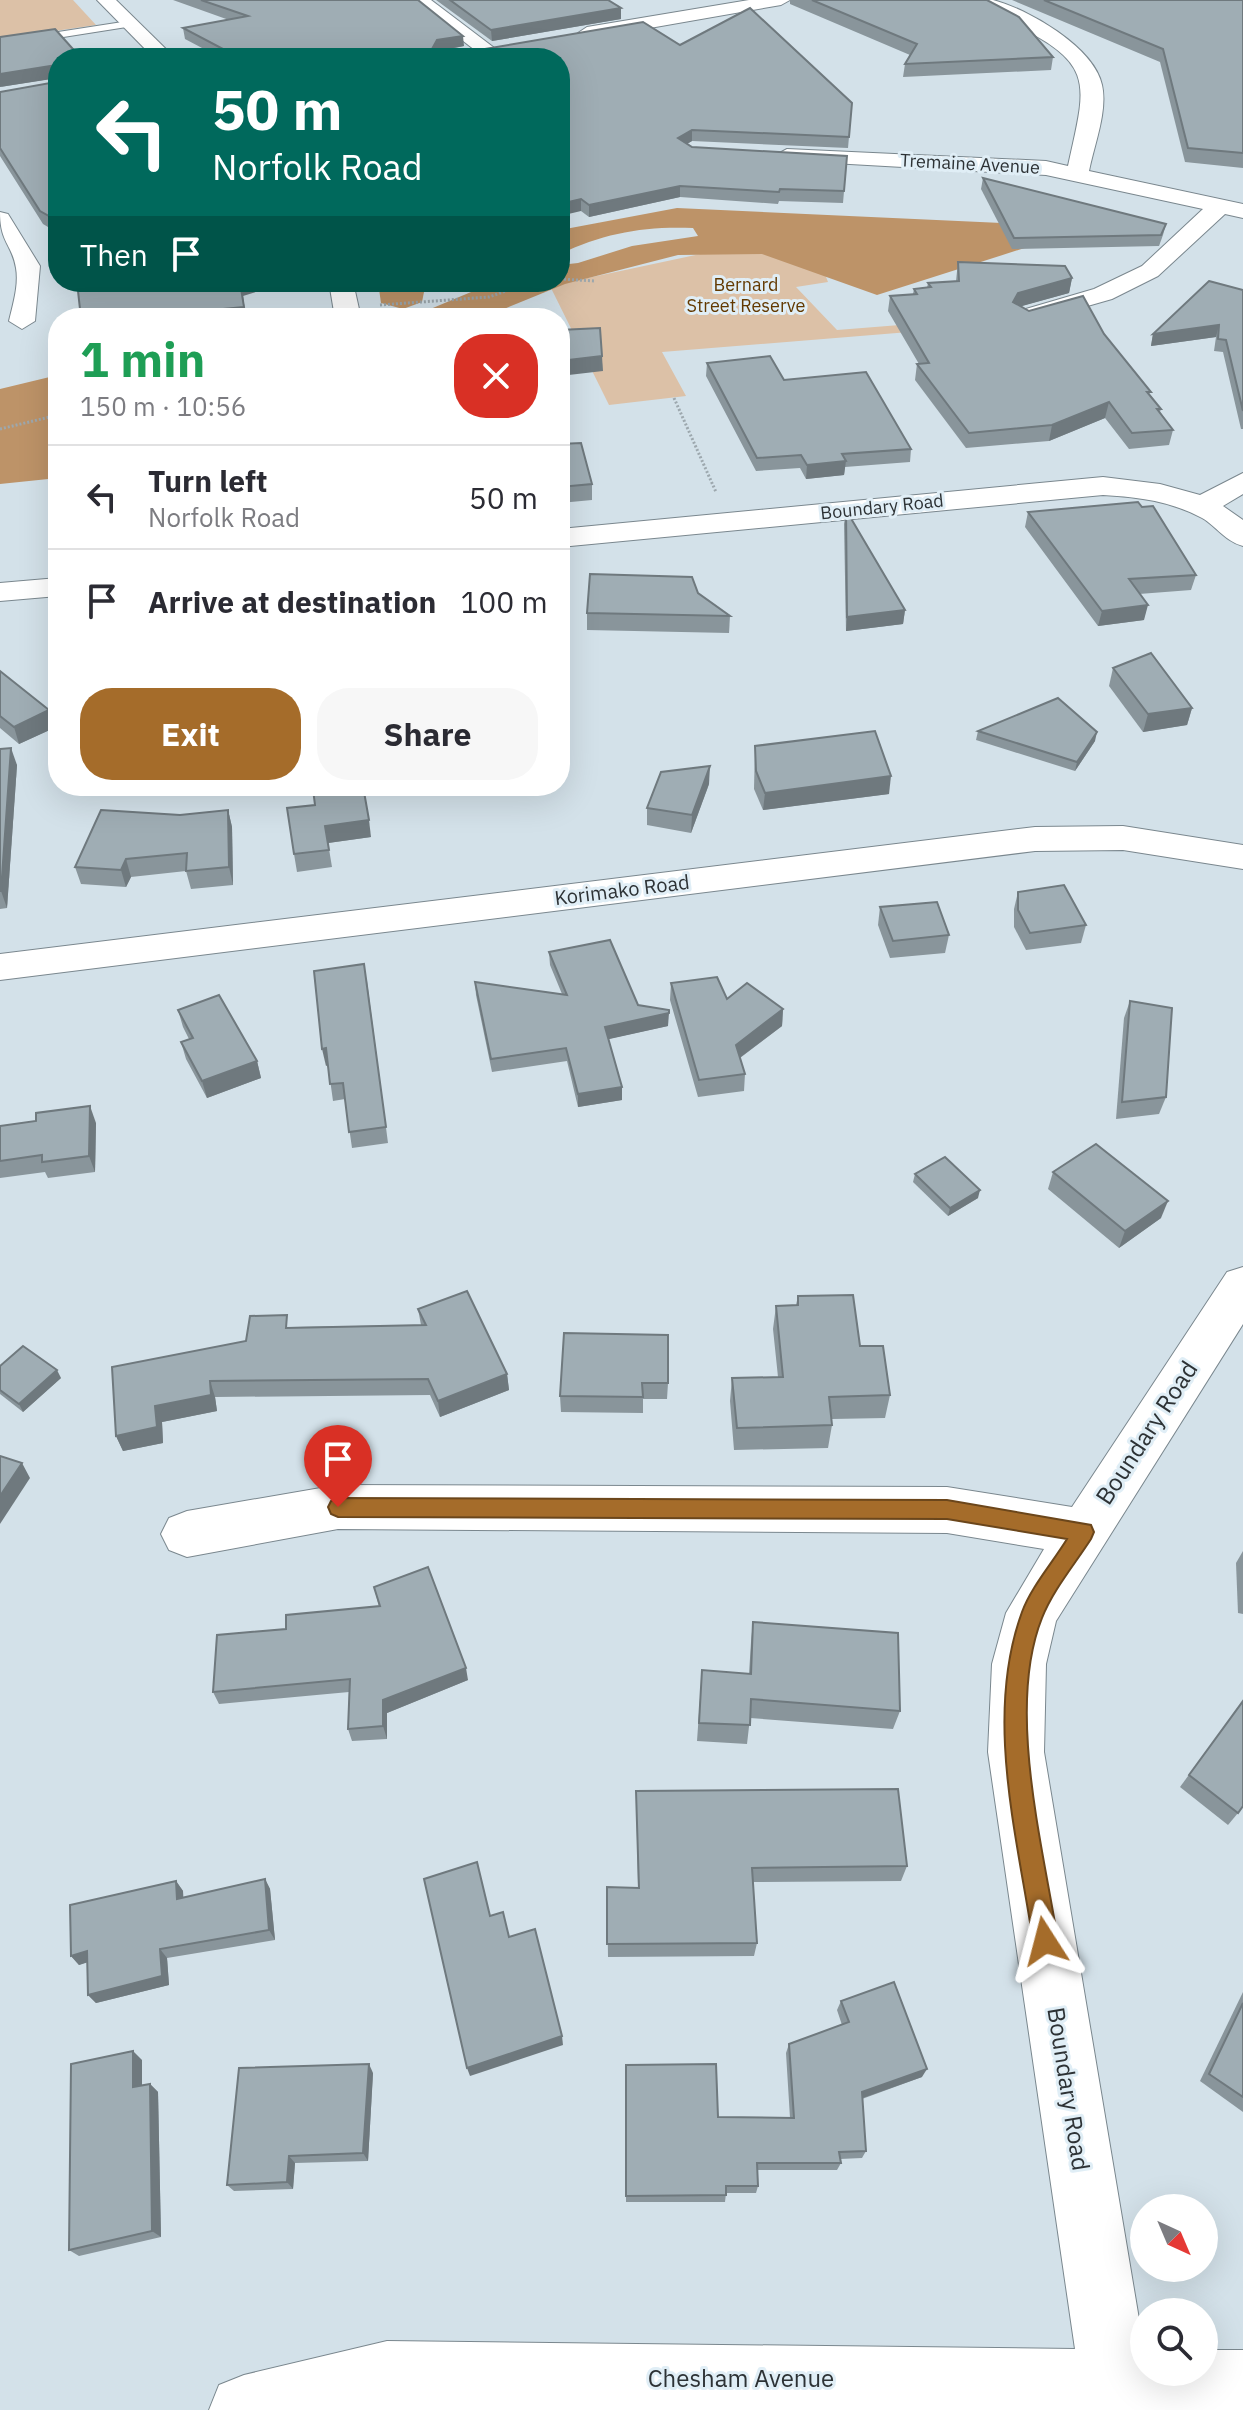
<!DOCTYPE html>
<meta charset="utf-8">
<style>
:root{--surface:#fff;--page:#f7f7f7;--text:#2b2b33;--muted:#7c7c81;--line:#e1e1e2;--accent:#a56c2a}
body{margin:0;font-family:"IBM Plex Sans",sans-serif;background:var(--page);color:var(--text);height:100vh;display:flex;flex-direction:column;font-size:30px;white-space:nowrap}
*{box-sizing:border-box;margin:0}
p{font-size:26px;color:var(--muted)}
.icon{flex:none;width:44px;height:44px;fill:none;stroke:currentColor;stroke-width:2;stroke-linecap:round;stroke-linejoin:round}
.map{position:relative;flex:1;overflow:hidden}
.panel{position:absolute;left:48px;top:308px;width:522px;height:488px;display:flex;flex-direction:column;background:var(--surface);border-radius:32px;box-shadow:0 8px 32px #0002}
.panel>*{flex:none}
.top-card{position:absolute;left:48px;top:48px;width:522px;height:244px;border-radius:32px;box-shadow:0 8px 32px #0002;background:#00695c;color:#fff;overflow:hidden}
.needle{width:52px;rotate:136deg}
.tools{position:absolute;left:1130px;top:2194px;display:grid;gap:16px}
.tools a{display:grid;place-items:center;width:88px;height:88px;border-radius:50%;background:var(--surface);box-shadow:0 8px 32px #0002;font-size:40px}
.pin{position:absolute;display:grid;place-items:center;width:68px;height:68px;color:#fff;margin:-82px -34px;border-radius:50% 50% 50% 0;rotate:-45deg;box-shadow:0 0 8px #0007}
.pin .icon{rotate:45deg}
.me{position:absolute;width:88px;margin:-44px;rotate:351deg;stroke-linejoin:round;filter:drop-shadow(0 0 6px #0008)}
.turn{display:flex;align-items:center;gap:28px;height:168px;padding:0 32px;font-size:36px}
.turn .icon{width:104px;height:104px;stroke-width:2.5}
.turn b{display:block;font-size:56px;line-height:68px}
.then{display:flex;align-items:center;height:76px;padding:0 32px;background:#0003;gap:16px;font-size:30px}
.round{display:grid;place-items:center;flex:none;width:84px;height:84px;border-radius:32px;background:var(--page)}
.headline{display:flex;align-items:center;justify-content:space-between;height:136px;padding:0 32px}
h1{font-size:48px;font-weight:700;line-height:60px;color:#1e9e55}
.button{display:flex;gap:16px;margin-top:auto;padding:16px 32px}
.button a{flex:1;height:92px;border-radius:32px;background:var(--accent);color:#fff;font-size:32px;font-weight:700;line-height:92px;text-align:center}
.button a+a{background:var(--page);color:var(--text)}
ul{padding:0;list-style:none}
li{display:flex;align-items:center;gap:24px;height:104px;padding:0 32px;border-top:2px solid var(--line)}
li div{flex:1}
li b{display:block;font-size:30px}
li em{font-style:normal}
.map>svg:first-child{display:block}
.green{fill:#dcc1a7}
.forest{fill:#bd9368}
.lines{fill:none;stroke-linecap:round;stroke-linejoin:round}
.lane-casing{stroke:#7a878e;stroke-width:2}
.street-casing{stroke:#7a878e;stroke-width:2}
.secondary-casing{stroke:#7a878e;stroke-width:2}
.path{stroke:#9da8ae;stroke-width:3;stroke-dasharray:2 2;stroke-linecap:butt}
.lane{fill:#fff;fill-rule:evenodd}
.street{fill:#fff;fill-rule:evenodd}
.secondary{fill:#fff;fill-rule:evenodd}
.wall{fill:#89959b}
.shaded-wall{fill:#6f797e}
.building{fill:#9fadb4;stroke:#6f797e;stroke-width:2}
.route{fill:#a56c2a;stroke:#6b461b;stroke-width:2}
.labels{text-anchor:middle;stroke-width:6;stroke-linejoin:round;paint-order:stroke}
.far-street-label{font-size:18px;fill:#2d3235;stroke:#e0eef6}
.far-park-label{font-size:18px;fill:#623900;stroke:#e0eef6}
.street-label{font-size:20px;fill:#2d3235;stroke:#e0eef6}
.near-street-label{font-size:24px;fill:#2d3235;stroke:#e0eef6}
</style>
<div class="map">
<svg width="1243" height="2410" viewBox="0 0 1243 2410">
<rect width="100%" height="100%" fill="#d3e1e9"/>
<g class="green">
<path d="M0,0H73L96,25L0,39Z"/>
<path d="M752,243L815,248L828,282L796,287L837,330L988,318L995,325L662,352L686,396L609,405L550,286Z"/>
</g>
<g class="forest">
<path d="M677,208L1026,224L1034,245L877,295L762,254L678,255L565,284L482,318L401,317L428,310L495,282H560V265L578,263L632,246L698,236L693,228C644,226 604,233 560,254V230Z"/>
<path d="M378,282H426L422,302L403,309L381,303Z"/>
<path d="M58,375V478L0,484V389Z"/>
</g>
<g class="lines">
<g class="lane-casing">
<path id="lane" d="M129,21L133,26L0,47V41Z"/>
</g>
<g class="street-casing">
<g id="street">
<path d="M410,0H431L497,50L494,54H480Z"/>
<path d="M749,0H790L781,5L587,39L578,33L587,27Z"/>
<path d="M968,0C976,0 985,0 993,0C1028,9 1094,47 1102,85C1108,111 1094,145 1089,171L1243,204V218L1225,214L1158,276L1112,299L1028,323L1016,316L1019,311L1094,289L1142,266L1203,209L1046,175L779,160L776,155L787,149L1046,161L1068,166C1086,83 1097,64 1011,23C998,16 978,11 968,0Z"/>
<path d="M0,212L8,214L40,266L35,321L22,329L9,321C13,304 19,285 16,268C12,244 0,243 0,212Z"/>
<path d="M1243,473V494L1223,506L1243,520V546C1226,542 1216,526 1202,518C1171,501 1137,497 1103,495L560,547V529L1103,477L1160,484L1200,495Z"/>
<path d="M1123,826L1243,845V869L1123,850L1035,851L0,980V954L1035,827Z"/>
<path d="M1243,1267V1324L1056,1621L1046,1664L1044,1752L1144,2349V2372H1204V2350H1243V2410H209L219,2385L244,2375L387,2341L1075,2349L988,1752L992,1664L1006,1613L1044,1549L947,1533L338,1529L187,1557L169,1550L161,1534L169,1518L187,1511L338,1485L947,1487L1072,1507L1227,1272Z"/>
</g>
</g>
<g class="secondary-casing">
<g id="secondary">
<path d="M97,0H116L175,58H154Z"/>
<path d="M329,282H353L361,318H335Z"/>
<path d="M58,578V596L0,601V583Z"/>
</g>
</g>
<g class="path">
<path d="M560,279L595,281"/>
<path d="M380,305L489,297L531,282"/>
<path d="M674,398L716,492"/>
<path d="M0,429L58,415"/>
</g>
<use href="#lane" class="lane"/>
<use href="#street" class="street"/>
<use href="#secondary" class="secondary"/>
</g>
<g class="wall">
<path d="M173,0H418L464,46L445,50H479L680,45L852,103L848,148L692,141L687,144L692,147L847,156L843,203L779,201L778,204L680,197L589,217L581,211L560,58H221L185,39L183,28L229,20Z"/>
<path d="M436,0H608L621,19L492,41Z"/>
<path d="M790,0H987L1053,57L1051,70L903,77L905,64L910,55L790,4Z"/>
<path d="M1012,0H1243V168L1185,162L1160,62Z"/>
<path d="M58,58V233L43,224L0,156V92L56,82V78L0,87Z"/>
<path d="M983,178L1166,224L1163,235L1159,246L1012,249L981,189Z"/>
<path d="M958,262L1072,278L1069,293L1021,306L1029,311L1104,334L1161,409L1160,412L1173,430L1169,445L1129,449L1105,418L1049,441L966,448L915,380L917,364H919L888,311L890,296L913,294L914,289L927,288L928,283L956,281Z"/>
<path d="M1243,290V429H1241L1223,352L1214,351L1216,337L1151,346L1153,334Z"/>
<path d="M707,363L784,380L911,449L910,462L845,467L844,475L806,479L800,468L756,471L706,376Z"/>
<path d="M560,444L592,484V500L560,503Z"/>
<path d="M846,510L905,610L903,624L846,631L844,524Z"/>
<path d="M1028,512L1196,575L1191,590L1139,594L1144,620L1098,626L1025,527Z"/>
<path d="M698,593L730,616L729,633L587,630V613Z"/>
<path d="M1113,668L1192,708L1187,725L1143,732L1109,686Z"/>
<path d="M0,671L49,710L54,728L19,744L0,728Z"/>
<path d="M978,731L1095,741L1075,771L976,740Z"/>
<path d="M755,746L889,794L763,810L754,789Z"/>
<path d="M0,749L17,765L7,908L0,909Z"/>
<path d="M709,784L691,833L647,825V808Z"/>
<path d="M315,805L371,837L328,843L332,867L297,872L294,854Z"/>
<path d="M228,810L232,827L233,885L191,889L186,871L131,877L126,887L81,884L75,867L180,815Z"/>
<path d="M1018,892L1086,925L1081,943L1026,950L1014,927V909Z"/>
<path d="M880,907L949,935L945,953L890,958L878,925Z"/>
<path d="M549,952L668,1026L608,1039L622,1100L578,1107L567,1061L492,1072L476,995L475,982L562,994L550,965Z"/>
<path d="M367,981L388,1143L352,1148L345,1099L333,1101L328,1065L326,1066Z"/>
<path d="M671,983L727,999L783,1009L782,1026L740,1058L745,1074L744,1091L698,1097L670,1000Z"/>
<path d="M1130,1001L1166,1097L1159,1114L1116,1119L1124,1018Z"/>
<path d="M178,1010L257,1061L261,1078L207,1098L186,1059L181,1042L189,1039L183,1027Z"/>
<path d="M96,1123L95,1172L48,1178L45,1172L0,1178V1126Z"/>
<path d="M1053,1172L1161,1218L1119,1248L1048,1189Z"/>
<path d="M915,1174L978,1198L948,1216L913,1182Z"/>
<path d="M798,1296L860,1346L890,1395L885,1418L832,1419V1425L828,1448L734,1450L730,1401L732,1378L778,1377L773,1329L776,1306L796,1305Z"/>
<path d="M418,1309L507,1374L509,1390L440,1417L430,1395L215,1397L217,1411L162,1422L163,1443L123,1451L116,1436L246,1341L291,1327L421,1325Z"/>
<path d="M564,1333L668,1383L667,1399H643V1413L561,1412L560,1396Z"/>
<path d="M0,1366L61,1378L23,1412L0,1394Z"/>
<path d="M1243,1551V1614L1238,1613L1236,1563Z"/>
<path d="M374,1587L468,1680L387,1713V1739L352,1741L348,1729L349,1692L219,1704L213,1692L286,1629L379,1607Z"/>
<path d="M753,1622L900,1711L893,1729L750,1718L747,1744L697,1741L702,1670L749,1674L751,1642Z"/>
<path d="M1243,1701L1238,1813L1228,1825L1180,1787Z"/>
<path d="M636,1791L907,1866L901,1881L753,1882L757,1943L754,1956L608,1957L607,1887L638,1888Z"/>
<path d="M265,1879L270,1889L275,1940L167,1958L169,1985L96,2003L88,1995L87,1962L79,1965L71,1956L176,1881L183,1891V1898Z"/>
<path d="M1243,1992V2112L1200,2081Z"/>
<path d="M841,2001L922,2077L862,2099L866,2151L862,2158L840,2159L841,2163L837,2170H757L758,2186L756,2193H726L725,2202H626V2065L718,2117L790,2118L786,2053L789,2044L842,2025L837,2010Z"/>
<path d="M142,2060V2085L150,2084L158,2092L161,2237L79,2256L69,2250Z"/>
<path d="M373,2073L368,2161L295,2163L293,2189L234,2191L227,2185Z"/>
</g>
<g class="shaded-wall">
<path d="M621,8V19L492,41L491,30Z"/>
<path d="M463,36L464,46L437,51L432,49L437,40Z"/>
<path d="M57,65L58,78L0,87V74Z"/>
<path d="M692,130V141L678,149V138Z"/>
<path d="M680,186V197L589,217V205Z"/>
<path d="M581,199V211L560,216V204Z"/>
<path d="M1072,278L1069,293L1015,308L1013,302L1018,293Z"/>
<path d="M240,282H280L281,284L243,296L246,318H183L182,313Z"/>
<path d="M1219,325L1216,337L1151,346L1153,334Z"/>
<path d="M602,356L603,371L560,376V361Z"/>
<path d="M1109,402L1105,418L1049,441L1052,425Z"/>
<path d="M846,461L844,475L806,479L807,465Z"/>
<path d="M1148,605L1144,620L1098,626L1102,611Z"/>
<path d="M905,610L903,624L846,631L847,617Z"/>
<path d="M566,705V718L560,721V707Z"/>
<path d="M1192,708L1187,725L1143,732L1148,714Z"/>
<path d="M49,710L54,728L19,744L14,727Z"/>
<path d="M1097,732L1095,741L1075,771L1077,762Z"/>
<path d="M11,748L17,765L7,908L1,891Z"/>
<path d="M710,766L709,784L691,833L692,815Z"/>
<path d="M891,776L889,794L763,810L765,793Z"/>
<path d="M228,810L232,827L233,885L229,867Z"/>
<path d="M369,820L371,837L328,843L325,826Z"/>
<path d="M126,859L131,877L126,887L121,870Z"/>
<path d="M783,1009L782,1026L734,1062L736,1045Z"/>
<path d="M669,1013L668,1026L605,1040V1027Z"/>
<path d="M326,1048L329,1064L326,1066L322,1049Z"/>
<path d="M257,1061L261,1078L207,1098L202,1081Z"/>
<path d="M622,1087V1100L578,1107V1094Z"/>
<path d="M90,1106L96,1123L95,1172L89,1156Z"/>
<path d="M980,1190L978,1198L948,1216L950,1208Z"/>
<path d="M1168,1201L1161,1218L1119,1248L1125,1231Z"/>
<path d="M57,1370L61,1378L23,1412L19,1404Z"/>
<path d="M507,1374L509,1390L440,1417L438,1401Z"/>
<path d="M210,1381L215,1397L217,1411L162,1422L163,1443L123,1451L116,1436L155,1406Z"/>
<path d="M22,1463L30,1478L0,1524V1496Z"/>
<path d="M466,1668L468,1680L387,1713V1739L383,1726V1700Z"/>
<path d="M265,1879L270,1889L275,1940L269,1930Z"/>
<path d="M176,1881L183,1891L184,1909L177,1899Z"/>
<path d="M160,1949L167,1958L169,1985L96,2003L88,1995Z"/>
<path d="M87,1951L95,1960L79,1965L71,1956Z"/>
<path d="M562,2036L563,2045L470,2076L467,2068Z"/>
<path d="M133,2051L142,2060V2095L133,2087Z"/>
<path d="M369,2064L373,2073L368,2161L363,2153Z"/>
<path d="M927,2069L922,2077L857,2100L862,2092Z"/>
<path d="M150,2084L158,2092L161,2237L152,2231Z"/>
<path d="M289,2156L295,2163L293,2189L287,2182Z"/>
</g>
<g class="building">
<path d="M201,0H418L463,36L437,40L432,49L479,50L643,22L680,45L750,8L852,103L849,137L692,130L678,138L692,147L847,156L844,191L780,189L779,192L680,186L589,205L581,199L560,204V58H240L183,28L248,16Z"/>
<path d="M450,0H608L621,8L491,30Z"/>
<path d="M812,0H987L1019,17L1053,57L905,64L917,44Z"/>
<path d="M1044,0H1243V153L1188,148L1163,49Z"/>
<path d="M55,29L81,58H58V221L40,211L0,148V92L56,82L57,65L0,74V37Z"/>
<path d="M983,178L1166,224L1161,235L1014,238Z"/>
<path d="M958,262L1065,266L1072,278L1018,293L1013,302L1029,311L1083,296L1104,334L1151,392H1147L1161,409H1157L1173,430L1132,433L1109,402L1052,425L969,433L917,364L929,363L890,296L917,294L914,289L931,287L928,283L959,281Z"/>
<path d="M1209,281L1243,290V411L1226,340L1218,339L1219,325L1153,334Z"/>
<path d="M77,282H241H240L244,307L182,313L183,318H81Z"/>
<path d="M600,328L602,356L560,361V330Z"/>
<path d="M770,356L784,380L866,372L911,449L842,454L846,461L807,465L801,455L757,458L707,363Z"/>
<path d="M581,443L592,484L560,487V444Z"/>
<path d="M1138,502L1142,507L1153,506L1196,575L1129,579L1148,605L1102,611L1028,512Z"/>
<path d="M846,510L905,610L847,617Z"/>
<path d="M590,574L692,577L698,593L730,616L587,613Z"/>
<path d="M1151,653L1192,708L1148,714L1113,668Z"/>
<path d="M0,671L49,710L14,727L0,716Z"/>
<path d="M560,686L566,705L560,707Z"/>
<path d="M1058,698L1097,732L1077,762L978,731Z"/>
<path d="M875,731L891,776L765,793L756,771L755,746Z"/>
<path d="M11,748L1,891H0V749Z"/>
<path d="M710,766L692,815L647,808L661,772Z"/>
<path d="M338,786H363L369,820L325,826L329,850L294,854L287,808L315,805L313,789Z"/>
<path d="M101,810L180,815L228,810L229,867L186,871L187,853L126,859L121,870L75,867Z"/>
<path d="M1064,885L1086,925L1030,933L1018,910V892Z"/>
<path d="M937,902L949,935L893,941L880,907Z"/>
<path d="M610,940L638,1005L669,1010V1013L605,1027L622,1087L578,1094L566,1048L491,1059L475,982L567,995L549,952Z"/>
<path d="M364,964L386,1127L349,1132L343,1083L330,1084L326,1048L322,1049L314,971Z"/>
<path d="M717,977L727,999L747,983L783,1009L736,1045L745,1074L699,1080L671,983Z"/>
<path d="M219,995L257,1061L202,1081L181,1042L193,1038L178,1010Z"/>
<path d="M1130,1001L1172,1008L1166,1097L1122,1102Z"/>
<path d="M90,1106L89,1156L42,1162V1155L0,1161V1126L36,1121V1113Z"/>
<path d="M1096,1144L1168,1201L1125,1231L1053,1172Z"/>
<path d="M945,1157L980,1190L950,1208L915,1174Z"/>
<path d="M467,1291L507,1374L438,1401L428,1379L210,1381L211,1395L155,1406L157,1427L116,1436L112,1367L246,1341L250,1316L287,1315L286,1328L426,1325L418,1309Z"/>
<path d="M853,1295L860,1346H883L890,1395L829,1397L832,1425L737,1428L732,1378L783,1377L776,1306L798,1305V1296Z"/>
<path d="M564,1333L668,1335V1383H642L643,1397L560,1396Z"/>
<path d="M23,1346L57,1370L19,1404L0,1390V1366Z"/>
<path d="M0,1456L22,1463L0,1496Z"/>
<path d="M428,1567L466,1668L383,1700V1726L348,1729L350,1679L213,1692L217,1635L286,1629V1615L380,1606L374,1587Z"/>
<path d="M753,1622L898,1633L900,1711L751,1699L750,1725L699,1723L702,1670L751,1674Z"/>
<path d="M1243,1701V1806L1238,1813L1189,1775Z"/>
<path d="M898,1789L907,1866L752,1868L757,1943L607,1944V1887L639,1888L636,1791Z"/>
<path d="M477,1862L490,1916L503,1912L509,1937L535,1929L562,2036L467,2068L424,1879Z"/>
<path d="M265,1879L269,1930L160,1949L162,1976L88,1995L87,1951L71,1956L70,1905L176,1881L177,1899Z"/>
<path d="M894,1982L927,2069L862,2092L866,2151L839,2152L841,2163H757L758,2186H726V2195L626,2196V2065L716,2064L718,2117L794,2118L789,2044L849,2022L841,2001Z"/>
<path d="M1243,2003V2097L1209,2074Z"/>
<path d="M133,2051V2087L150,2084L152,2231L69,2250L71,2064Z"/>
<path d="M369,2064L363,2153L289,2156L287,2182L227,2185L239,2068Z"/>
</g>
<path class="route" d="M338,1498L947,1500L1091,1525L1094,1532L1091,1539C1075,1564 1053,1590 1042,1618C1006,1708 1043,1846 1058,1941L1054,1950L1045,1953L1036,1950L1033,1941C1017,1835 984,1716 1022,1612C1031,1587 1053,1562 1067,1539L947,1519L338,1517L331,1514L328,1507L331,1501Z"/>
<g class="labels">
<g class="far-street-label">
<text transform="translate(970 164) rotate(3)" y="6">Tremaine Avenue</text>
<text transform="translate(882 507) rotate(-6)" y="6">Boundary Road</text>
</g>
<g class="far-park-label">
<text x="746" y="291">Bernard<tspan x="746" dy="21">Street Reserve</tspan></text>
</g>
<g class="street-label">
<text transform="translate(622 890) rotate(-7)" y="7">Korimako Road</text>
</g>
<g class="near-street-label">
<text transform="translate(1147 1433) rotate(-57)" y="8">Boundary Road</text>
<text transform="translate(1068 2089) rotate(81)" y="8">Boundary Road</text>
<text x="741" y="2387">Chesham Avenue</text>
</g>
</g>
</svg>
<div class="tools">
<a><svg class="needle" viewBox="-14 -14 28 28"><path d="M0-13l5 13h-10z" fill="#e53935"/><path d="M0 13l5-13h-10z" fill="#7c7c81"/></svg></a>
<a><svg class="icon" aria-label="search" viewBox="0 0 24 24"><circle cx="10" cy="10" r="6"/><path d="M15 15l6 6"/></svg></a>
</div>
<div class="pin" style="left:338px;top:1507px;background:#d93025"><svg class="icon" aria-label="arrive" viewBox="0 0 24 24"><path d="M6 21V4h12l-3 4 3 4H6"/></svg></div>
<svg class="me" style="left:1045px;top:1941px" viewBox="-20 -20 40 40"><path d="M0-17L14 15 0 8-14 15z" fill="#a56c2a" stroke="#fff" stroke-width="4"/></svg>
<div class="top-card">
<div class="turn"><svg class="icon" aria-label="left" viewBox="0 0 24 24"><path d="M17 20v-9H6M10 6l-5 5 5 5"/></svg><div><b>50 m</b>Norfolk Road</div></div>
<div class="then">Then<svg class="icon" aria-label="arrive" viewBox="0 0 24 24"><path d="M6 21V4h12l-3 4 3 4H6"/></svg></div>
</div>
<section class="panel">
<div class="headline"><div><h1>1 min</h1><p>150 m · 10:56</p></div><a class="round" style="background:#d93025;color:#fff"><svg class="icon" aria-label="close" viewBox="0 0 24 24"><path d="M6 6l12 12M18 6L6 18"/></svg></a></div>
<ul>
<li><svg class="icon" aria-label="left" viewBox="0 0 24 24"><path d="M17 20v-9H6M10 6l-5 5 5 5"/></svg><div><b>Turn left</b><p>Norfolk Road</p></div><em>50 m</em></li>
<li><svg class="icon" aria-label="arrive" viewBox="0 0 24 24"><path d="M6 21V4h12l-3 4 3 4H6"/></svg><div><b>Arrive at destination</b></div><em>100 m</em></li>
</ul>
<div class="button"><a>Exit</a><a>Share</a></div>
</section>
</div>
